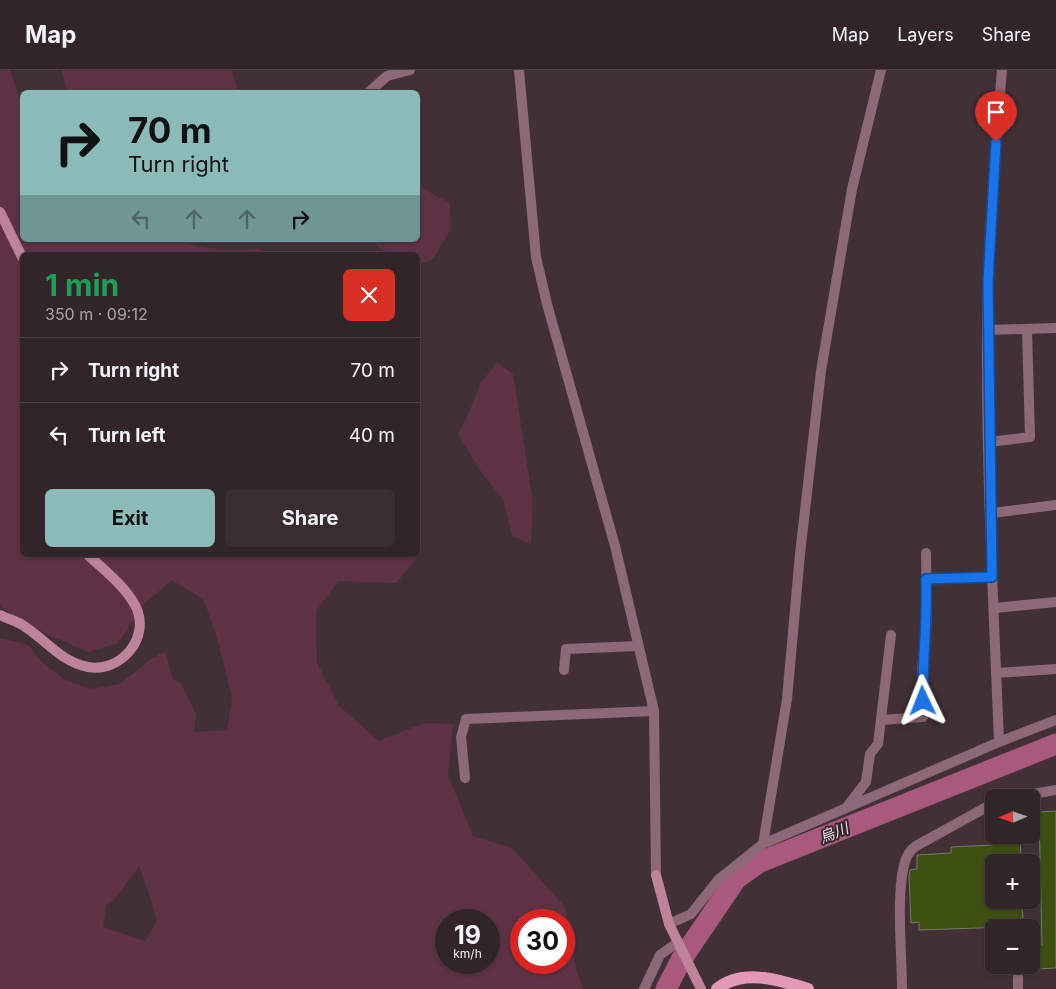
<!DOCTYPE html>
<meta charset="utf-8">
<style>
:root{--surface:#312529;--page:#392d31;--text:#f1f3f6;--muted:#a8a5a8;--line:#4c4246;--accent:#8bbbb9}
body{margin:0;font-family:Inter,"Noto Sans JP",sans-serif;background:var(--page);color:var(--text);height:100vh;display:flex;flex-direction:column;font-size:19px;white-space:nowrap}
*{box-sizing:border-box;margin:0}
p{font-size:16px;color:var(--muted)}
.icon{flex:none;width:28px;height:28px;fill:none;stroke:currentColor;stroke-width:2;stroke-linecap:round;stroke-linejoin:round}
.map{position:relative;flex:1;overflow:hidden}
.side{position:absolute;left:20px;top:182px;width:400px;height:305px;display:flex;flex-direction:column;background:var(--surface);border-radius:8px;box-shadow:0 1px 4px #0004,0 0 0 1px var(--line)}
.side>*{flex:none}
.top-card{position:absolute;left:20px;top:20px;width:400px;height:152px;border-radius:8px;box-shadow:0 1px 4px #0004,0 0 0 1px var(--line);background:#8bbbb9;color:#111;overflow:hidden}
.needle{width:32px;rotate:268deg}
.tools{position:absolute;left:985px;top:719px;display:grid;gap:10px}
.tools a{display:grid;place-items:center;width:55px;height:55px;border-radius:8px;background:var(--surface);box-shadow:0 1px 4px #0004,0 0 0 1px var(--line);font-size:25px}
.speed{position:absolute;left:435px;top:839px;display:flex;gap:10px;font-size:25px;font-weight:700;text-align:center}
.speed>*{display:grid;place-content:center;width:65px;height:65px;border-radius:50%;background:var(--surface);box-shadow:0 1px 4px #0004,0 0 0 1px var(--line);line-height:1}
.speed small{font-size:12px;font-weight:400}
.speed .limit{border:8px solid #d22;background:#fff;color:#111}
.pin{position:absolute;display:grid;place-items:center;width:42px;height:42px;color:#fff;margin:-51px -21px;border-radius:50% 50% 50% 0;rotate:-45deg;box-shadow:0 0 5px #0007}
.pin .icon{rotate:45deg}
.me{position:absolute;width:55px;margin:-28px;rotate:358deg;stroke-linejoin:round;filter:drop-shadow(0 0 4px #0008)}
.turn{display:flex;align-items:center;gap:18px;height:105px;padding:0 25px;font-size:22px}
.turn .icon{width:65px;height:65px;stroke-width:2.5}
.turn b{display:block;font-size:35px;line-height:42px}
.lanes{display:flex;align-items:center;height:48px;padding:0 25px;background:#0003;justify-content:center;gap:25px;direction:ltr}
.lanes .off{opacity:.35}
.round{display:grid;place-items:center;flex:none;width:52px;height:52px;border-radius:8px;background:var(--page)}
.head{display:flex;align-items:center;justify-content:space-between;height:85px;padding:0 25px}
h1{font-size:30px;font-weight:700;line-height:38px;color:#1e9e55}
.action{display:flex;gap:10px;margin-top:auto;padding:10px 25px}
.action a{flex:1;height:58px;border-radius:8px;background:var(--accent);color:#111;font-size:20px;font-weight:700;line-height:58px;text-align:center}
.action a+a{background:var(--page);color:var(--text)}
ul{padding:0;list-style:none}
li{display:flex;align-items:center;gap:15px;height:65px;padding:0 25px;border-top:1px solid var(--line)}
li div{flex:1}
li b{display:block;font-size:19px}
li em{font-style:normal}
header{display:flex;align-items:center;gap:30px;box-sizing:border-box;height:70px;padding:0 25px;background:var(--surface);border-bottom:1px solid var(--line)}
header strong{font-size:24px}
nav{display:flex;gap:28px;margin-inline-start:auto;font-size:18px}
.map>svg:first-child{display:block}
.green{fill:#5f3145;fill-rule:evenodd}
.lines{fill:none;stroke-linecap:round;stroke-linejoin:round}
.river{stroke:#aa587c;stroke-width:21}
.building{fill:#3d500f;stroke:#737a6a}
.street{stroke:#8d6877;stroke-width:10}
.secondary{stroke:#be839b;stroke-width:10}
.primary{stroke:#e398b7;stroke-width:12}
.route-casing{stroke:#114b97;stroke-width:12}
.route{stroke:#1a73e8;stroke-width:9}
.labels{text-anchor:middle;stroke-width:4;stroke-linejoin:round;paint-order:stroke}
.water-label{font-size:15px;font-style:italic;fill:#f4dce4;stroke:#36272d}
</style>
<header>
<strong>Map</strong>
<nav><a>Map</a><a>Layers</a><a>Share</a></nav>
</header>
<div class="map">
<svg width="1056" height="919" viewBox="0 0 1056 919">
<rect width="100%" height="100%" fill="#413137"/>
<g class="green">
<path d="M0,0H10L22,36V170H175C202,179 232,182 261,178L258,185H22V485H414L416,489L396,513L338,511L316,541L317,593L339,636L379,671L424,653L453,654L448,705L473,766L512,778L565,837L576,899L583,919H0V568L28,575L43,593L62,608L90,619L120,614L151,589L165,581L173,609L181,613L196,645L194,662L227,660L232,628L218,571L204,530L172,510L145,533L118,573L89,582L48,565L2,538L0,534ZM139,796L150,826L157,851L145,871L103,857L106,835L114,830ZM446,850H489V892H446ZM521,850H564V892H521Z"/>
<path d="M62,0H232L238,22H67Z"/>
<path d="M418,115L450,134L451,159L433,189L418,195V185H390L376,175V170H418Z"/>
<path d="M497,292L513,304L533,432L531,474L512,466L504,431L479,399L458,364L468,345L480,314Z"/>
</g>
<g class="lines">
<path class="river" d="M666,919L681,890L736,809L760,792L1056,674"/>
</g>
<g class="building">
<path d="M1056,741V898L1036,899L1035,875H1042L1039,742Z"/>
<path d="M993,765H1020L1021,792H994V830H1022L1023,850L1008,851V857L919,860V852L911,853L909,806L910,800L917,799V785L951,783V777L993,775Z"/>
</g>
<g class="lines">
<g class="street">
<path d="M519,0L536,187L547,234L615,476L654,641L656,805"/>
<path d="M369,22L387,6L410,0"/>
<path d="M988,260L1056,258"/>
<path d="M989,372L1030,367L1027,259"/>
<path d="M992,443L1056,435"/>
<path d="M926,509L992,507"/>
<path d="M994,538L1056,532"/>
<path d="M564,600L566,579L638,576"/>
<path d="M996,603L1056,599"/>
<path d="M881,650L923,647L922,599L927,546L926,483"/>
<path d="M999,672C993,519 984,364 988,211C990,140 996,70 1002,0"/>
<path d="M465,708L461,667L466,649L654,641"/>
<path d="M1009,728L1056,720"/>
<path d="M846,738L866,712L870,684L878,674L891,565"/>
<path d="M763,774L787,629L800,484L821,301L852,119L881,0"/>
<path d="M669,854L691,844L718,810L763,774L999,672L1056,650"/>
<path d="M1018,895V919"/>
<path d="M644,919L660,885L677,873"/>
<path d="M902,919C902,884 896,828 904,795C906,787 910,780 916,776L994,733"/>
</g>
<g class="secondary">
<path d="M0,142L22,187"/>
<path d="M0,545C8,549 17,551 24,556C46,570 61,592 88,597C121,603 152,567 135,535C124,515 104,500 88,485"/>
<path d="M656,805L669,854L701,919"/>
</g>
<path class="primary" d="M717,919C743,898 779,910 808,919"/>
</g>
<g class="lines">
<g class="route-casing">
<path id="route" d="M923,631C922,590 928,550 926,509L992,507L988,212L996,72"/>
</g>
<use href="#route" class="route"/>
</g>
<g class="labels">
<g class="water-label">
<text transform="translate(834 763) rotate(-22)" y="5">烏川</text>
</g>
</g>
</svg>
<div class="tools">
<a><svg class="needle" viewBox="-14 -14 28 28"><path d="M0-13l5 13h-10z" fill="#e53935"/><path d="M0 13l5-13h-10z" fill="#a8a5a8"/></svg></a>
<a>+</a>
<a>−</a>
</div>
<div class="speed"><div>19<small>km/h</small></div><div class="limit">30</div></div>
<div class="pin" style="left:996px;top:72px;background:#d93025"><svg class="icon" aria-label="arrive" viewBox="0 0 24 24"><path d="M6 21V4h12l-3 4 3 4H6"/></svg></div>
<svg class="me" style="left:923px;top:631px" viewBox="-20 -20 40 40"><path d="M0-17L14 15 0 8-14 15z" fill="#1a73e8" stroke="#fff" stroke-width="4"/></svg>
<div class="top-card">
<div class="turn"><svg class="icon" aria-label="right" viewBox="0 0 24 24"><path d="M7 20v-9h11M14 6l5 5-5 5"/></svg><div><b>70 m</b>Turn right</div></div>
<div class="lanes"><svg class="icon off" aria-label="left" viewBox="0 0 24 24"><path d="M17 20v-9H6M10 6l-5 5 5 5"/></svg><svg class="icon off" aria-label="ahead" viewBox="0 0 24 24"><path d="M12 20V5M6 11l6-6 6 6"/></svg><svg class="icon off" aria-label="ahead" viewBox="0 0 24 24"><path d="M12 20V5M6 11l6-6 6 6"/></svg><svg class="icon" aria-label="right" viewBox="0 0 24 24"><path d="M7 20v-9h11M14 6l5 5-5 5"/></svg></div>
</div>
<section class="side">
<div class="head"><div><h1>1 min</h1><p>350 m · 09:12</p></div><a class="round" style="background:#d93025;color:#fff"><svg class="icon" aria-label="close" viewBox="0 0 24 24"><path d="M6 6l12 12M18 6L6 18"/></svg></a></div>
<ul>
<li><svg class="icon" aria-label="right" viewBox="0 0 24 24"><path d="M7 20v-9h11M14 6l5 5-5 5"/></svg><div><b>Turn right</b></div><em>70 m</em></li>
<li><svg class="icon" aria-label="left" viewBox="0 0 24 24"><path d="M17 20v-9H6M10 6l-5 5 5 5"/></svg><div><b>Turn left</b></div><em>40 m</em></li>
</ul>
<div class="action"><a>Exit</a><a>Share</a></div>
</section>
</div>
